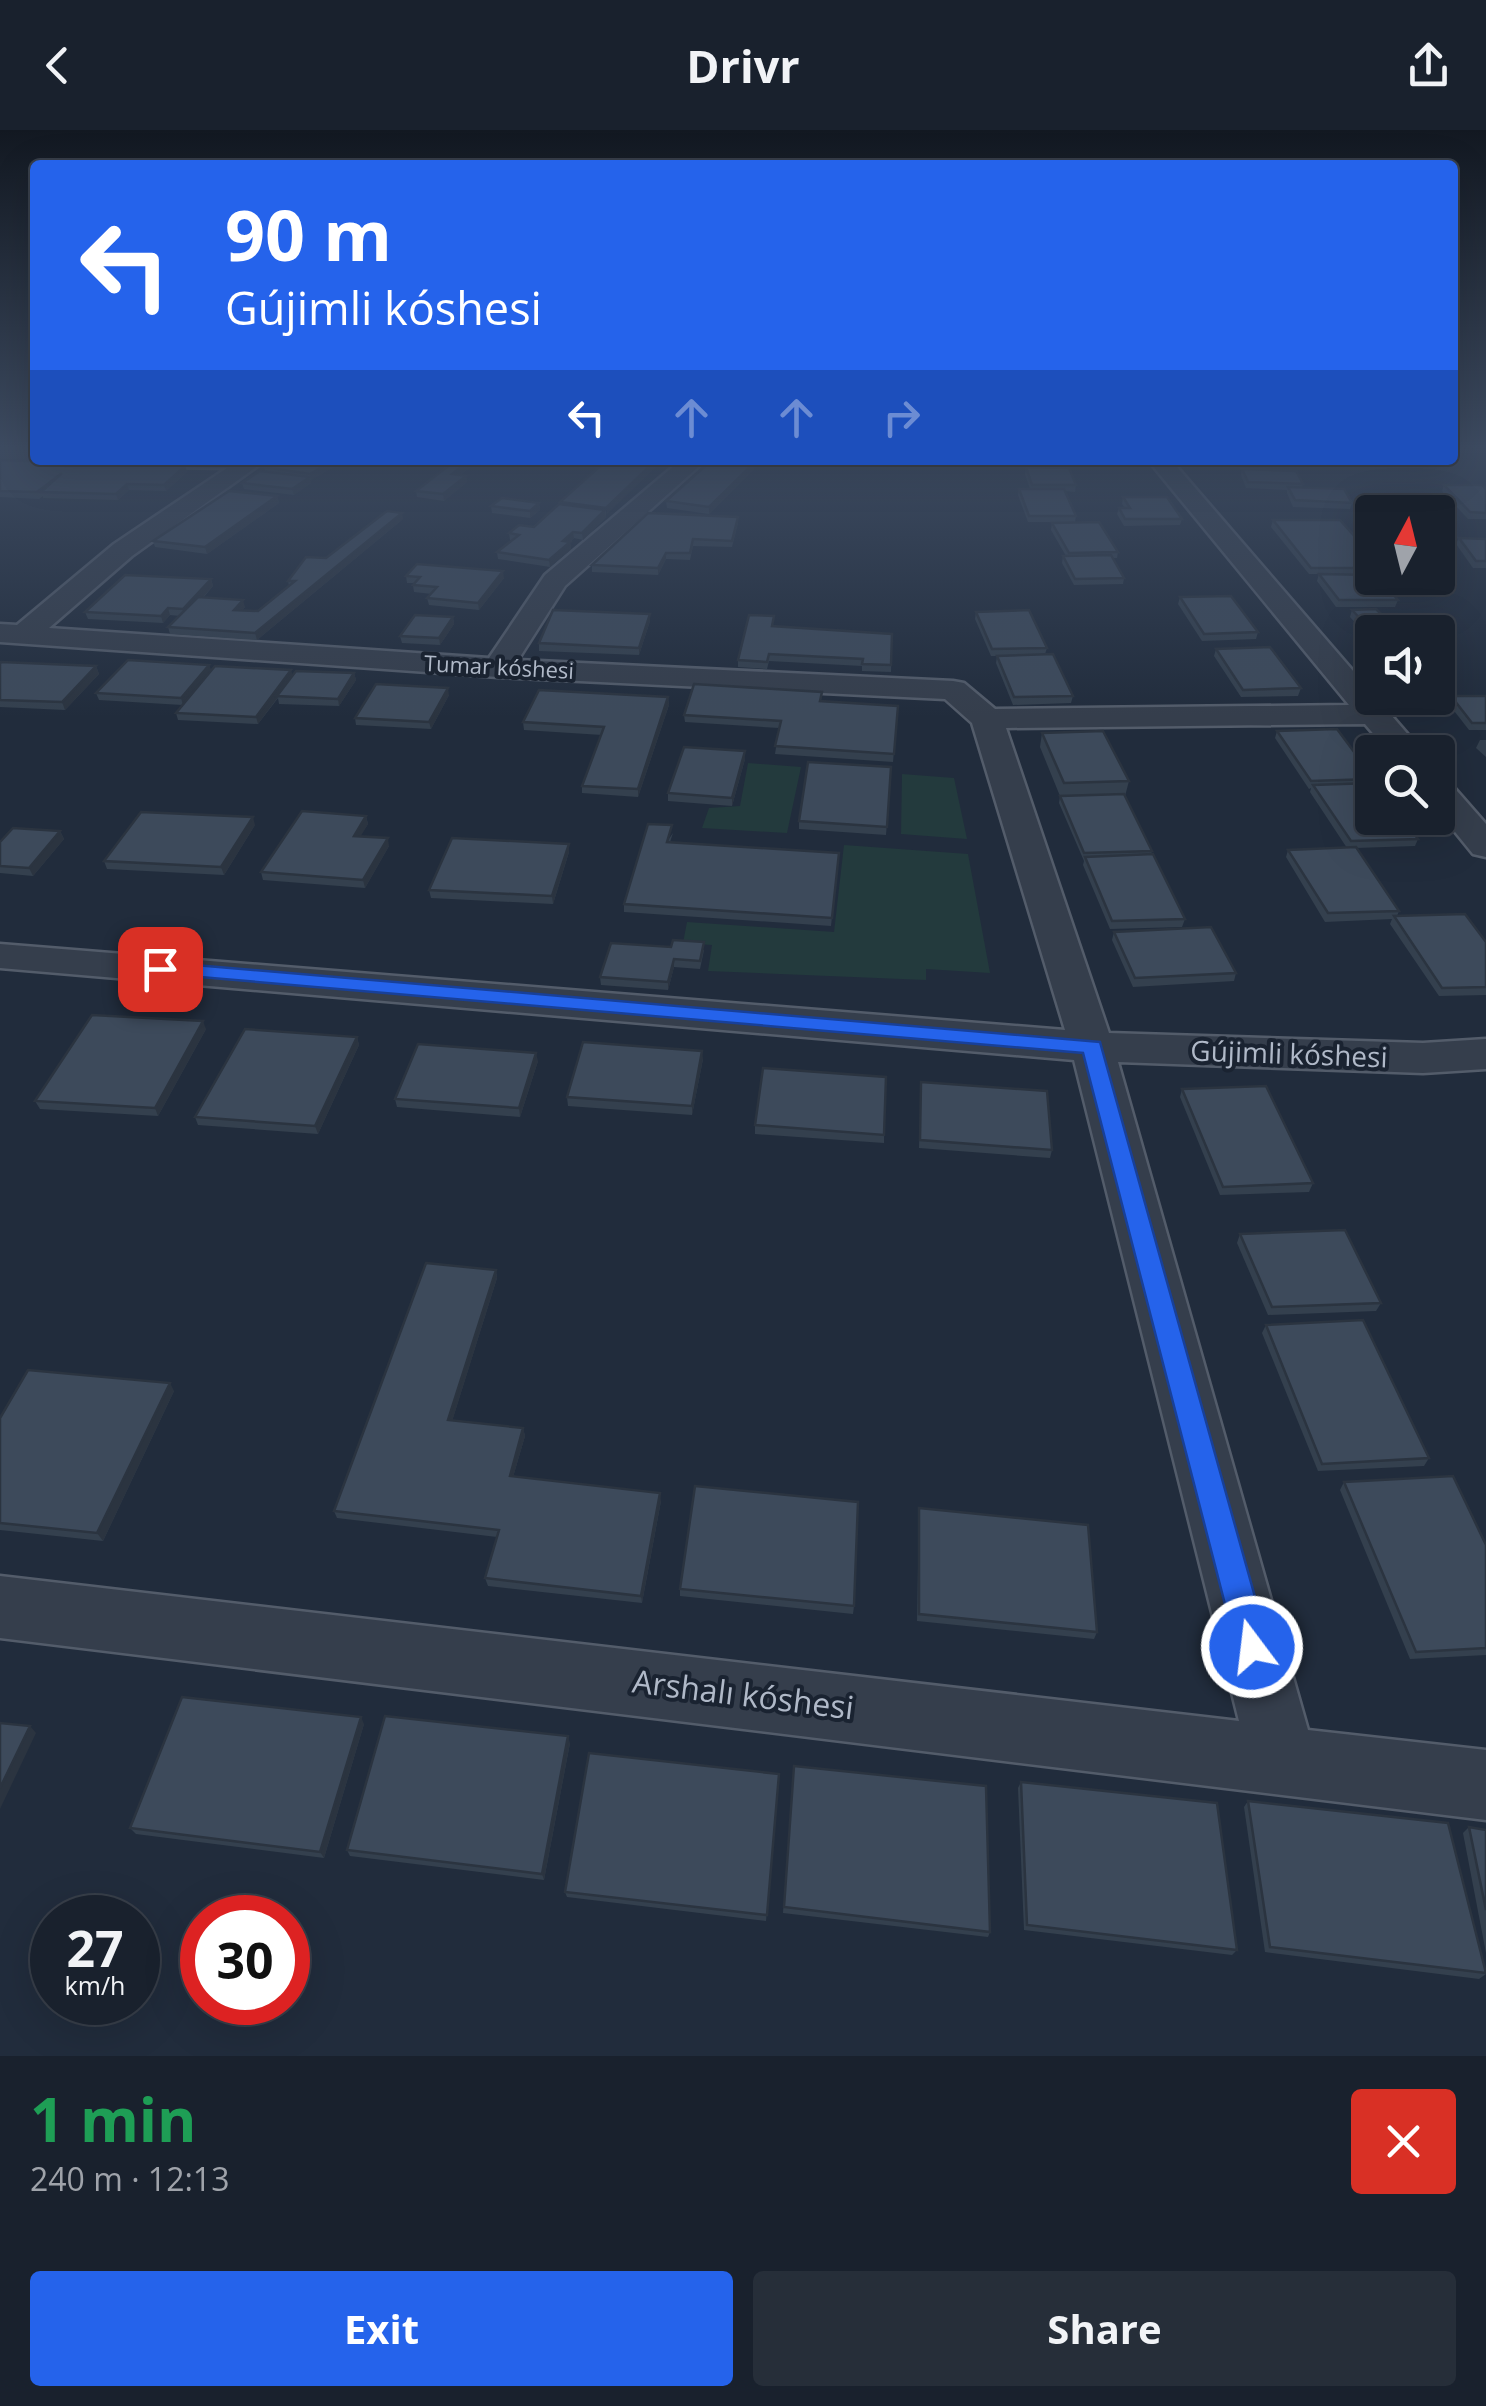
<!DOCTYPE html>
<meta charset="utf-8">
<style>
:root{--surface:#19212d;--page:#262e39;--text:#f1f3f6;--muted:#9fa3aa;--line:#373e49;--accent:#2563eb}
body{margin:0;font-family:"Open Sans",sans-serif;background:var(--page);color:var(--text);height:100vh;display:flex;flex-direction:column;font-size:38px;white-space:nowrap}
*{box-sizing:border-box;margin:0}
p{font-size:32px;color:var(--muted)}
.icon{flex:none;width:55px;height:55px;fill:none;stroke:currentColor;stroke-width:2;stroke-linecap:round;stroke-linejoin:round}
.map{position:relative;height:1926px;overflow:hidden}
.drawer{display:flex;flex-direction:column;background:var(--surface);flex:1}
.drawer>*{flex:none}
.hud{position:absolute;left:30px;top:30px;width:1428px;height:305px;border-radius:10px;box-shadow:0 10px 40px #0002,0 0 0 2px var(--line);background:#2563eb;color:#fff;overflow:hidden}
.needle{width:65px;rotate:7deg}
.buttons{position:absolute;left:1355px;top:365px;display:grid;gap:20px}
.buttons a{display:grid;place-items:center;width:100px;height:100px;border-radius:10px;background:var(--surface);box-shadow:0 10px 40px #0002,0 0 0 2px var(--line);font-size:50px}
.speed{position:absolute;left:30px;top:1765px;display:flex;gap:20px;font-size:50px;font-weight:700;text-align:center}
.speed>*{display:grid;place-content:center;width:130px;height:130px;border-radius:50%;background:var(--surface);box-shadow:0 10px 40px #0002,0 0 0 2px var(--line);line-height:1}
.speed small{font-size:25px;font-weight:400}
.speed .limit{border:15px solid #d22;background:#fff;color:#111}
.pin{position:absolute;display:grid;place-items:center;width:85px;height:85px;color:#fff;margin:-42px;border-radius:20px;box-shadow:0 5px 15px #0006}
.me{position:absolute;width:110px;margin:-55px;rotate:345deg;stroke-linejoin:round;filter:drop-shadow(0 0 8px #0008)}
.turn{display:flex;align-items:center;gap:35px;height:210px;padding:0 30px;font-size:45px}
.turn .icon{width:130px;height:130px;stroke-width:2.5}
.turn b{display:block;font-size:70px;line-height:85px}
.lanes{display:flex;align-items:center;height:95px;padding:0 30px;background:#0003;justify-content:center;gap:50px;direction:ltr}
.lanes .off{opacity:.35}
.round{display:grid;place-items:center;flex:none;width:105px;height:105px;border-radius:10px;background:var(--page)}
.head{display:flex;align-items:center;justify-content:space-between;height:170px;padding:0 30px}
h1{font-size:60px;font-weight:700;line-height:75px;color:#1e9e55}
.cta{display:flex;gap:20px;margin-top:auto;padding:20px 30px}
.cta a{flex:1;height:115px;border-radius:10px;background:var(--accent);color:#fff;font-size:40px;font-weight:700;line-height:115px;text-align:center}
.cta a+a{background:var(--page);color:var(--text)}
header{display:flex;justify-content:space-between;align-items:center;height:130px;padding:0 30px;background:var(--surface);font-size:45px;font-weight:700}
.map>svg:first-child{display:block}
.green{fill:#233a3d}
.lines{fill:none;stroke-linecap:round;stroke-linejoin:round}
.minor-casing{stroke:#535c6a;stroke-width:5}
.minor{fill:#353e4c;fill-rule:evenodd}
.wall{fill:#34404e}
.shaded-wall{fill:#2b3440}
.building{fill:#3d4a5b;stroke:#2b3440;stroke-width:2.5}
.route{fill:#2563eb;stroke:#184099;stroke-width:2.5}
.labels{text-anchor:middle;stroke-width:8;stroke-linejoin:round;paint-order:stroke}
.far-street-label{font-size:22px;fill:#b0b9c8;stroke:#1a2331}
.street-label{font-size:28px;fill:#b0b9c8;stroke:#1a2331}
.near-street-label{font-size:32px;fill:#b0b9c8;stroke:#1a2331}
</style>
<header><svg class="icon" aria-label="back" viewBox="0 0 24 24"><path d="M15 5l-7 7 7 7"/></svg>Drivr<svg class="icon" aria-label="share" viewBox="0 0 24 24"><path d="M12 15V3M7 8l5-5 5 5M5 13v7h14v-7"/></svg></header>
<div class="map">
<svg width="1486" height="1926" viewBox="0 0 1486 1926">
<rect width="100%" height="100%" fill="#212c3c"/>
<g class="green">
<path d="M748,633L801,637L787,703L702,698L709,678L740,676Z"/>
<path d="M902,644L954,648L967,709L901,704Z"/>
<path d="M844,715L968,724L990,843L926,839V850L708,841L712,815L683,813L687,792L834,802Z"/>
</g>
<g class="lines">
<g class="minor-casing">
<g id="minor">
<path d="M0,318L35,319V330H44L0,331Z"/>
<path d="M164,330H266L132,426L49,498L489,528L545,445L681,330H706L565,456L518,530L953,551L964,553L995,579L1349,575L1148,330H1171L1423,622H1389L1365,594L1006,598L1109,903L1423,913L1486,909V939L1423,943L1118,932L1308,1600L1486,1620V1690L0,1508V1446L1239,1591L1074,930L0,838V814L1065,900L972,593L945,569L498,547L0,512V494L17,495L114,414L227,338L175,337Z"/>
<path d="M1438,650L1450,653L1486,694V727L1473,724L1438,681Z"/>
</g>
</g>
<use href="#minor" class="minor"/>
</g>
<g class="wall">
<path d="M0,330L185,336L187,342L166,361L129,360L118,370L43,368V366L39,369L0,367Z"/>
<path d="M277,330H340L341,333L310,350L311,353L294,365L244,359L242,353L266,342L264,337Z"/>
<path d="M456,330H480L460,345L466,346L467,352L444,371L417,367L416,361Z"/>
<path d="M607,330L606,387L583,410L574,408L570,412L571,419L550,437L498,429L497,422L512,410H510L509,403L534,397L561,375L560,372Z"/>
<path d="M1026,337L1076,355L1075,362L1065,361L1076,386L1075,392H1028L1018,365L1019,359H1030L1025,344Z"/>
<path d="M754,339L709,384L667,378L666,371Z"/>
<path d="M1242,339L1303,354L1302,357L1352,373L1350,379L1293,377L1287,363V360L1246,358L1241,345Z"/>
<path d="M1444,355L1486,359V389H1468L1442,361Z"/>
<path d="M277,366L279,373L207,424L155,417L153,411Z"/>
<path d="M1123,367L1182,389L1180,395L1124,396L1117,384L1119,378H1125L1122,374Z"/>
<path d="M539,373L540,380L530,388L492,383L491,376Z"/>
<path d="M403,389L257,510L170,504L168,497L180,486L170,485L163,493L88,489L85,482L211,449L213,456L203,468L245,477L242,480L258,481L289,456L288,451L326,428Z"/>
<path d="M1273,390L1372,426V444L1398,470L1395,477H1336L1317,451L1319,444H1309L1271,397Z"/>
<path d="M738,393L732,417L693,416L690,430L666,429L658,445L592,442V435Z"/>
<path d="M1052,393L1118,422L1117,428H1113L1124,448L1123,454L1074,455L1062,433L1063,426H1066L1051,400Z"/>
<path d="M1459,408L1486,409V438H1473L1456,414Z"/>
<path d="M406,446L504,448L479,480L429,475L427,468L432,464L414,462L413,455L415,453H407Z"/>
<path d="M1180,467L1258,502L1256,509L1202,511L1178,474Z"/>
<path d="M1352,480L1372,502V511L1350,487Z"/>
<path d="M976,482L1047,518L1045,524L1073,566L1071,573L1013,575L996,533L997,526H991L975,489Z"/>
<path d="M650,484V491L639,525L539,521V513Z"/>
<path d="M453,487L454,494L440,515L402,513L400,506Z"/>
<path d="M774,496L892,504L891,542L862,541V536L769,531L767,539L738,537V530Z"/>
<path d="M1216,519L1301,558L1298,566L1241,567L1214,526Z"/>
<path d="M0,534L96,536L99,544L65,580L0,577Z"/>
<path d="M209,535L211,541L293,545L354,543L356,550L339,576L279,574L278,568L258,594L178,590L176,583L182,575L99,570L96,563Z"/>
<path d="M449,565L431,599L356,595L355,588Z"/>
<path d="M1451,566H1486V600H1469L1448,573Z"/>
<path d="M668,567L669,575L638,667L582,663V656L602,605L524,600L523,592Z"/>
<path d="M821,571L898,576L893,632L775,624L779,598L685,592L684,585Z"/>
<path d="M1277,601L1372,646V688L1418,709L1415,716L1356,718L1399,781L1397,786L1486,812V865L1439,866L1390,794L1392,789L1325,792L1286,727L1288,720L1347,718L1310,662L1311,658L1309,659L1275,608Z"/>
<path d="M1042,603L1129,651L1125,666L1152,721L1151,725L1185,789L1182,797L1110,799L1083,735L1084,731L1059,673L1060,666L1040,617Z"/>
<path d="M1480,610H1486V627L1476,618Z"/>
<path d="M745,629L732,676L668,671V663Z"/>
<path d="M891,637L886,705L799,699V691Z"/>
<path d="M366,686L368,694L360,706L389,716L365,758L263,750L261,742Z"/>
<path d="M255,695L224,745L107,739L104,731Z"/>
<path d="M60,701L64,709L33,746L0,743V712Z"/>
<path d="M673,703L670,712L839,723L831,796L624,782V774Z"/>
<path d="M569,722L553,774L431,768L429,760Z"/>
<path d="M1114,802L1236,843L1234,851L1133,857L1112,810Z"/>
<path d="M704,820L700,839L674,837L668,860L601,855L600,847Z"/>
<path d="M206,899L158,986L40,979L35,971Z"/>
<path d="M357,907L359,915L318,1004L198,995L195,987Z"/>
<path d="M703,929L692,985L568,976L567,967Z"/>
<path d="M538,931L520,987L397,977L395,969Z"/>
<path d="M921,952L1052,1020L1050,1028L919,1018Z"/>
<path d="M1182,959L1313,1053L1309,1062L1220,1065L1180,967Z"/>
<path d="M755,995L884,1005V1013L755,1004Z"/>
<path d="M1240,1104L1381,1173L1376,1181L1268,1185L1237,1113Z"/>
<path d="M496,1140L497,1148L452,1291L523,1298L525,1306L513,1347L661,1371L642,1473L488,1456L485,1448L497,1407L337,1388L334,1381Z"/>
<path d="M1266,1195L1429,1328L1424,1336L1318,1341L1262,1203Z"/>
<path d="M174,1261L103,1411L0,1400V1288Z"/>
<path d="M1344,1352L1486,1415V1525L1410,1529L1340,1360Z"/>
<path d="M919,1378L1097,1502L1094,1509L917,1491Z"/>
<path d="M680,1459L854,1476L853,1484L680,1466Z"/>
<path d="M364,1594L324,1728L136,1704L130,1698Z"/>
<path d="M570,1613L544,1750L350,1726L347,1720Z"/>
<path d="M794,1636L990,1802L988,1807L783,1783Z"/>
<path d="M779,1644L766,1791L567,1767L565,1762Z"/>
<path d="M1021,1652L1237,1820L1232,1825L1024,1800L1018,1658Z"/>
<path d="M1248,1671L1486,1844L1479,1849L1265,1822L1244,1677Z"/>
<path d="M1469,1697L1486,1700V1823L1463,1703Z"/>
</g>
<g class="shaded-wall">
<path d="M1452,318H1486L1452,322Z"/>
<path d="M334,330H340L341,333L311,350L310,344Z"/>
<path d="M471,330H480L453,350L452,344Z"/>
<path d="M656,330H663L607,384L606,378Z"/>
<path d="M754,333V339L709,384V377Z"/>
<path d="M185,336L187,342L166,361L164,355Z"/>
<path d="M466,346L467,352L444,371L443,364Z"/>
<path d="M310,347L311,353L294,365L292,359Z"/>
<path d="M127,354L129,360L118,370L116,364Z"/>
<path d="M277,366L279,373L207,424L205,417Z"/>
<path d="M539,373L540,380L530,388V381Z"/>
<path d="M605,380L606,387L583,410L582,403Z"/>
<path d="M402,383L403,389L257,510L255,503Z"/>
<path d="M573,402L574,408L563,417V411Z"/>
<path d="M570,412L571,419L550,437L549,430Z"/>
<path d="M666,423V429L658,445V438Z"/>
<path d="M503,441L504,448L479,480L478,473Z"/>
<path d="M211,449L213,456L186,486L183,479Z"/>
<path d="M243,470L245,477L236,487L234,480Z"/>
<path d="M168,478L170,485L163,493L161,486Z"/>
<path d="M650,484V491L639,525V518Z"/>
<path d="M453,487L454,494L440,515L439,508Z"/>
<path d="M209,535L212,542L183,575L181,568Z"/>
<path d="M96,536L99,544L65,580L62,572Z"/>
<path d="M291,540L293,547L258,594L256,587Z"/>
<path d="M354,543L356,550L339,576L338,569Z"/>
<path d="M448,558L449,565L431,599L429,592Z"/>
<path d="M668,567L669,575L638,667V659Z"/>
<path d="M745,621V629L732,676V668Z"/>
<path d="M366,686L368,694L356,714L354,706Z"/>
<path d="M253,687L255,695L224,745L221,737Z"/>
<path d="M60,701L64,709L33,746L29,738Z"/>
<path d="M388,708L389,716L365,758L363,750Z"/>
<path d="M569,714V722L553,774L552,766Z"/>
<path d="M674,829V837L668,860V852Z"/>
<path d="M203,891L206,899L158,986L155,978Z"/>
<path d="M357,907L359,915L318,1004L315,996Z"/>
<path d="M702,921L703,929L692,985V976Z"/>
<path d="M536,923L538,931L520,987L519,978Z"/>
<path d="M496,1140L497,1148L450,1298L448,1290Z"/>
<path d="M170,1253L174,1261L103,1411L97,1403Z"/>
<path d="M523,1298L525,1306L511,1354L510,1346Z"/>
<path d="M660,1363L661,1371L642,1473L641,1466Z"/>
<path d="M361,1587L364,1594L324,1728L320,1722Z"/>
<path d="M30,1596L36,1603L0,1679V1658Z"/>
<path d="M568,1606L570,1613L544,1750L542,1744Z"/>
</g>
<g class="building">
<path d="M0,330L185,336L164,355L127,354L116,364L41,362L62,343L37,362L0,361Z"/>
<path d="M277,330H334L310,344L264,337Z"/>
<path d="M456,330H471L452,344L466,346L443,364L416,361Z"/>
<path d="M607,330H656L606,378L560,372Z"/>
<path d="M712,330H730L754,333L709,377L666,371Z"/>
<path d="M1026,337L1069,338L1076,355H1032Z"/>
<path d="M1242,339L1296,341L1303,354L1248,352Z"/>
<path d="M260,341L310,347L292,359L242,353Z"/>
<path d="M1444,355H1482L1486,359V383L1470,382Z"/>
<path d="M1288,357L1344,359L1352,373L1295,370Z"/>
<path d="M1019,359H1064L1076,386H1029Z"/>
<path d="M229,361L277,366L205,417L153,411Z"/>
<path d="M1123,367H1167L1182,389H1125L1119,378H1130Z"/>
<path d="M502,368L539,373L530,381L491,376Z"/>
<path d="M559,374L605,380L582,403L573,402L563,411L570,412L549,430L497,422L519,405L509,403L519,395L534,397Z"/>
<path d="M387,381L402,383L255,503L168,497L198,467L243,470L234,480L258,481L295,451H288L306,427L326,428Z"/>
<path d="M648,383L738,387L732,411L693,409L690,423H666L658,438L592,435Z"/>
<path d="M1273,390H1340L1372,426V438H1311Z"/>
<path d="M1099,392L1118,422L1069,423L1052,393Z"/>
<path d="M1459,408L1486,409V431H1476Z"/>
<path d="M1111,425L1124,448L1075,449L1063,426Z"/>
<path d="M417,434L503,441L478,473L427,468L437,457L413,455L420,447L406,446Z"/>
<path d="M1319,444L1372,445V448H1379L1398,470H1339Z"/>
<path d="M125,445L211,449L183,479L168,478L161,486L85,482Z"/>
<path d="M1231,466L1258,502L1204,504L1180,467Z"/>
<path d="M1376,479L1390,493L1407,492L1418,502H1373L1352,480Z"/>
<path d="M553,480L650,484L639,518L539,513Z"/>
<path d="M1029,480L1047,518L992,519L976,482Z"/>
<path d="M415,485L453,487L439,508L400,506Z"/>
<path d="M749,485L774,486L772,496L892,504L891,535L862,534L863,529L769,524L767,532L738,530Z"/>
<path d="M1270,517L1301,558L1243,560L1216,519Z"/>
<path d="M1053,524L1073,566L1014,567L997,526Z"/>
<path d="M128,530L209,535L181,568L96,563Z"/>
<path d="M1,532L96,536L62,572L0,570V534Z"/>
<path d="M215,536L291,540L256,587L176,583Z"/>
<path d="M296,541L354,543L338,569L277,566Z"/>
<path d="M376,554L448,558L429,592L355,588Z"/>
<path d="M694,554L822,562L820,571L898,576L894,624L775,616L781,591L684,585Z"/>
<path d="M539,560L668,567L638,659L582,656L604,597L523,592Z"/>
<path d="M1451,566H1486V593H1472Z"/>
<path d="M1337,599L1372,646V649L1311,651L1277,601Z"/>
<path d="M1103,601L1129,651L1064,653L1042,603Z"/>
<path d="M684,617L745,621L732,668L668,663Z"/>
<path d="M808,632L891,637L887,697L799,691Z"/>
<path d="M1372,653V688H1402L1418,709L1351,711L1313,655Z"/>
<path d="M1124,664L1152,721L1084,723L1060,666Z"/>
<path d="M302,681L366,686L354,706L388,708L363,750L261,742Z"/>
<path d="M141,682L253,687L221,737L104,731Z"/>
<path d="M648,694L672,695L667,712L839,723L832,788L624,774Z"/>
<path d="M13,698L60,701L29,738L0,736V712Z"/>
<path d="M452,708L569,714L552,766L429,760Z"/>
<path d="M1356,717L1399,781L1328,783L1288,720Z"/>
<path d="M1153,724L1185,789L1112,791L1085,727Z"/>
<path d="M1465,784L1486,812V857L1442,858L1394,786Z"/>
<path d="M1211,797L1236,843L1135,848L1114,802Z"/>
<path d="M673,810L704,812L700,831L674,829L668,852L600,847L611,813L671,817Z"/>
<path d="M92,885L203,891L155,978L35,971Z"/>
<path d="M245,899L357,907L315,996L195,987Z"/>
<path d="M583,912L702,921L692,976L567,967Z"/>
<path d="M418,914L536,923L519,978L395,969Z"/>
<path d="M763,938L886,947L884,1005L755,995Z"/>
<path d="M921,952L1047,961L1052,1020L920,1010Z"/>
<path d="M1266,956L1313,1053L1223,1057L1182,959Z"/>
<path d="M1345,1100L1381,1173L1272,1177L1240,1104Z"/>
<path d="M426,1133L496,1140L448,1290L523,1298L510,1346L660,1363L641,1466L485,1448L499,1400L334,1381Z"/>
<path d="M1363,1190L1429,1328L1322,1334L1266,1195Z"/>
<path d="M28,1240L170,1253L97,1403L0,1393V1288Z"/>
<path d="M1453,1346L1486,1415V1518L1416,1522L1344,1352Z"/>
<path d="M695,1356L858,1372L854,1476L680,1459Z"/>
<path d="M919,1378L1088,1395L1097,1502L919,1484Z"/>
<path d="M182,1567L361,1587L320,1722L130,1698Z"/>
<path d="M385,1586L568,1606L542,1744L347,1720Z"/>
<path d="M0,1593L30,1596L0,1658Z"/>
<path d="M589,1623L779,1644L767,1785L565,1762Z"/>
<path d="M794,1636L986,1656L990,1802L784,1777Z"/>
<path d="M1021,1652L1217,1673L1237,1820L1027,1795Z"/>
<path d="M1248,1671L1448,1693L1486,1843L1270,1817Z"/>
<path d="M1469,1697L1486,1700V1780Z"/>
</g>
<linearGradient id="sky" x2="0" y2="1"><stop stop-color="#121821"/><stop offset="0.54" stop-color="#3d4b61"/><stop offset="1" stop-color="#3d4b61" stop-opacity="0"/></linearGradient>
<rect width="1486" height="587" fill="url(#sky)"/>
<path class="route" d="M160,832L1100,912L1269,1517L1264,1528L1252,1533L1241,1528L1236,1517L1083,923L153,843L150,839L153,834Z"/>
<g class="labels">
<g class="far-street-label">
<text transform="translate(499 537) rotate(3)" y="8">Tumar kóshesi</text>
</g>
<g class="street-label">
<text transform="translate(1289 924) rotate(2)" y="10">Gújimli kóshesi</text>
</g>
<g class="near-street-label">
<text transform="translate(743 1565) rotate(7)" y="11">Arshalı kóshesi</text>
</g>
</g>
</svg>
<div class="buttons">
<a><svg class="needle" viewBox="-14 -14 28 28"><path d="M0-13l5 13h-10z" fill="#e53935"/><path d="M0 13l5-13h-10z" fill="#9fa3aa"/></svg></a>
<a><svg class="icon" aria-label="sound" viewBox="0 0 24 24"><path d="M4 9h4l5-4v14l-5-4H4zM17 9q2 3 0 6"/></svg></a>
<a><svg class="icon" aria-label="search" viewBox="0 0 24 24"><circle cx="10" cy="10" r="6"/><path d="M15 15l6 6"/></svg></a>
</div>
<div class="speed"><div>27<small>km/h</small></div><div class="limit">30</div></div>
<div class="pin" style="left:160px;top:839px;background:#d93025"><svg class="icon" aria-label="arrive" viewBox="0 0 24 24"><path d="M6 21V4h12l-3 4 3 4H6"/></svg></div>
<svg class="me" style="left:1252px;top:1517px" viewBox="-20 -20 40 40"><circle r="17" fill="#2563eb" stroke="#fff" stroke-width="3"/><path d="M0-11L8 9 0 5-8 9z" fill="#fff"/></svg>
<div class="hud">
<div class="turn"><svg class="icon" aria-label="left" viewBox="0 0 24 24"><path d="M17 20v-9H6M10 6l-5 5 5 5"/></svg><div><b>90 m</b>Gújimli kóshesi</div></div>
<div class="lanes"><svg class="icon" aria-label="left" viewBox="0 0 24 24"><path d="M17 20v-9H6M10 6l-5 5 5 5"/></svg><svg class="icon off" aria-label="ahead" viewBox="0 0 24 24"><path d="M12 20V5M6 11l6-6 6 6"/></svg><svg class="icon off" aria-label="ahead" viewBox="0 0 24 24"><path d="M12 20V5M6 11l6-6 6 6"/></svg><svg class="icon off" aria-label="right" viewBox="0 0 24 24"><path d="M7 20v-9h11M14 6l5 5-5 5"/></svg></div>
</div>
</div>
<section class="drawer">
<div class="head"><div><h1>1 min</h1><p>240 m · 12:13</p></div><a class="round" style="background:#d93025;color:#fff"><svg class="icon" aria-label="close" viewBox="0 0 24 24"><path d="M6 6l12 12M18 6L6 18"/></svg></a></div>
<div class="cta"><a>Exit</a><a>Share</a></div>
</section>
